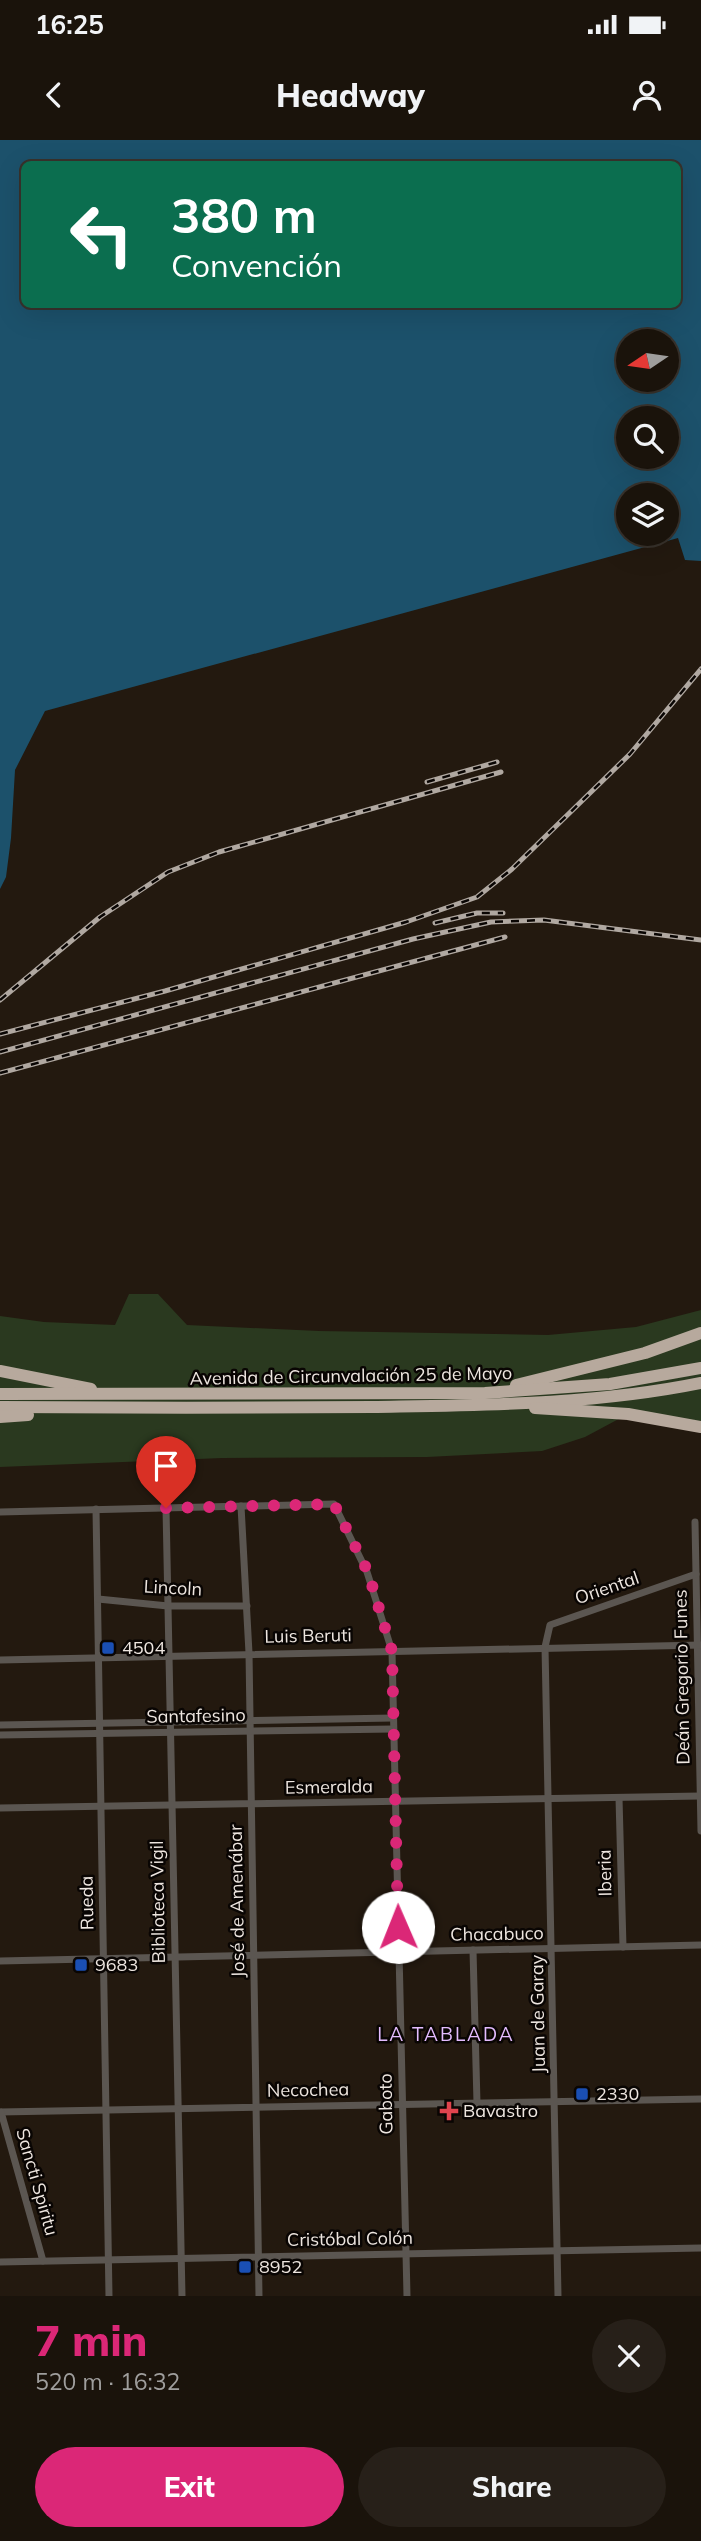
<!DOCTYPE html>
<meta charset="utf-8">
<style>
:root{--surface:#1a130b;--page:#272019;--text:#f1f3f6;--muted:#9f9e9d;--line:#38322c;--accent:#db2777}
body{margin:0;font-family:Mulish,sans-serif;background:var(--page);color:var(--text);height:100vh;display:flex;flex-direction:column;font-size:26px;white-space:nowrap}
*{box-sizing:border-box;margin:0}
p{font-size:23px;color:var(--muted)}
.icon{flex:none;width:38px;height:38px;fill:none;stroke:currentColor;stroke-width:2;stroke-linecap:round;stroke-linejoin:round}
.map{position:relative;height:2156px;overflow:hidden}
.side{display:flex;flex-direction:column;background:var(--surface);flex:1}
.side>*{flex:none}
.top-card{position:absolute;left:21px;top:21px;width:660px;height:147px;border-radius:10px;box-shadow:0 7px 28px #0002,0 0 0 2px var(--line);background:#0b6e4f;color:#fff;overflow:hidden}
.needle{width:46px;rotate:257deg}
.fabs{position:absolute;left:616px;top:189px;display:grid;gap:14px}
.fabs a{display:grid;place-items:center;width:63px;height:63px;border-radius:50%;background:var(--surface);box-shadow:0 7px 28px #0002,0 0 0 2px var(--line);font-size:35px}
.pin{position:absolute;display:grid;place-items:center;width:60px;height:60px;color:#fff;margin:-72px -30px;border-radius:50% 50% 50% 0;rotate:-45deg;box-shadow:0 0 7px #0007}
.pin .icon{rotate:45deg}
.me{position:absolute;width:77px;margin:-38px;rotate:359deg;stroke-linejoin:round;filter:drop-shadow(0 0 5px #0008)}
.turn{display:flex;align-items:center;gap:24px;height:147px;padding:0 35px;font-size:32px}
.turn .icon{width:91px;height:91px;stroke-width:2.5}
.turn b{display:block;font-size:49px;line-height:60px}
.round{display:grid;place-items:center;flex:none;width:74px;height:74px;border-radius:37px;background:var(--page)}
.head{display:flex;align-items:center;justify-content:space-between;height:119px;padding:0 35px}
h1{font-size:42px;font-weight:800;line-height:52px;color:var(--accent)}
.action{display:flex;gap:14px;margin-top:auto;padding:14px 35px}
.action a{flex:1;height:80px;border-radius:42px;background:var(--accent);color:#fff;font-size:28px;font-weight:800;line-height:80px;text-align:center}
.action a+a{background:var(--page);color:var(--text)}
.status{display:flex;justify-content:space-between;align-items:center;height:49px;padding:0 35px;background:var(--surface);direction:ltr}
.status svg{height:19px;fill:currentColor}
header{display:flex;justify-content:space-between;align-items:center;height:91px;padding:0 35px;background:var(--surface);font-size:32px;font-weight:800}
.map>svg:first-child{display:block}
.green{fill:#2a391f}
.water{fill:#1c516b;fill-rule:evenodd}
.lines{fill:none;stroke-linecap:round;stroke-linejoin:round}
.minor{stroke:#5b5651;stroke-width:7}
.motorway{stroke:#b7a99d;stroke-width:12}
.rail-casing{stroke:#b0a8a1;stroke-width:5}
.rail{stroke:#090503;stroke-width:2.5;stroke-dasharray:8;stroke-linecap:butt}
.route{stroke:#db2777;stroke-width:12;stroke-dasharray:0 21.6}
.transit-dot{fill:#1a4fb4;stroke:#090503;stroke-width:2.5}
.health-dot{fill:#e0444e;stroke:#090503;stroke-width:2.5}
.labels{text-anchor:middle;stroke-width:5;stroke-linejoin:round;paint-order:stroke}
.street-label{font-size:18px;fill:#eee6e0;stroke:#090503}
.poi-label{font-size:18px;fill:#eee6e0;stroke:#090503;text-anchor:start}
.neighbourhood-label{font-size:19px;letter-spacing:2px;fill:#e4bcff;stroke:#090503}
</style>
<div class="status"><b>16:25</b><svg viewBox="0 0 49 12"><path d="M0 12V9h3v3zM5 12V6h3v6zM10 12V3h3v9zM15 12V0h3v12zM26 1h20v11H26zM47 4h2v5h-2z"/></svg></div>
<header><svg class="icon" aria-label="back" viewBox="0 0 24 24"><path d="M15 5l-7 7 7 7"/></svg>Headway<svg class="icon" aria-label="person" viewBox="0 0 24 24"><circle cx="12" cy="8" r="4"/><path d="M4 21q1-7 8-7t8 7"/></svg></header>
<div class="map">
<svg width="701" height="2156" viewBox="0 0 701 2156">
<rect width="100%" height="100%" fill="#23190f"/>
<path class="green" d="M129,1154H158L187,1185L319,1191L548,1195L636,1187L701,1170V1287L628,1274L585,1297L542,1311L427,1317L222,1318L0,1327V1176L44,1182L115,1185Z"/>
<path class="water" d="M0,0H701V421L685,420L678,398L45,571L15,630L11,698L6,737L0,749ZM24,24H677V164H24ZM628,201H667V240H628ZM628,278H667V317H628ZM628,355H667V394H628Z"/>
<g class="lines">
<g class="minor">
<path d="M241,1366L249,1513L259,2156"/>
<path d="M166,1368L182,2156"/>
<path d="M96,1369L109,2156"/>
<path d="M0,1372L334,1364L367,1432L392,1511L407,2156"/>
<path d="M695,1382L701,1691"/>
<path d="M98,1459L168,1466H247"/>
<path d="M0,1520L701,1505"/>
<path d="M0,1585L393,1578"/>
<path d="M0,1595L393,1589"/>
<path d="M619,1658L623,1807"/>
<path d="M0,1668L700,1656"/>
<path d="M473,1810L477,1963"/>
<path d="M0,1821L701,1805"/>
<path d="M0,1972L701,1959"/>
<path d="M1,1972L43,2121"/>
<path d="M0,2122L701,2108"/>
<path d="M558,2156L545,1507L550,1485L696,1434"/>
</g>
<g class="motorway">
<path d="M0,1231L91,1249"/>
<path d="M516,1245L645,1213L701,1193"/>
<path d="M0,1254L485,1253L610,1244L701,1228"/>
<path d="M0,1267C124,1268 248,1268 372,1267C482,1265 593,1265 701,1243"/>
<path d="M535,1268L628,1274L701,1287"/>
<path d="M0,1277L28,1275"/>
</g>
<g class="rail-casing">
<g id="rail">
<path d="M427,642L497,622"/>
<path d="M435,783L477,773H503"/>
<path d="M0,860L100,777L168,732L219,712L501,632"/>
<path d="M0,894L165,851L406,782L477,757L512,729L630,614L701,529"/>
<path d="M0,912L413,799L491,782L544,780L701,800"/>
<path d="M0,933L505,797"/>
</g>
</g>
<use href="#rail" class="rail"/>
</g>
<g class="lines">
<path class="route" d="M166,1368L334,1364L368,1432L392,1511L398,1787"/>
</g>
<g class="transit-dot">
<rect x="101" y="1501" width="14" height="14" rx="3.5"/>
<rect x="74" y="1818" width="14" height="14" rx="3.5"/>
<rect x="575" y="1947" width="14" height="14" rx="3.5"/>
<rect x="238" y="2120" width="14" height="14" rx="3.5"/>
</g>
<path class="health-dot" d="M445.5 1960.5h7v7h7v7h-7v7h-7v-7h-7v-7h7z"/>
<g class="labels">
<g class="street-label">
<text transform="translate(351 1236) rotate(-1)" y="6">Avenida de Circunvalación 25 de Mayo</text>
<text transform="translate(173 1448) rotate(3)" y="6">Lincoln</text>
<text transform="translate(607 1448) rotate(-19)" y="6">Oriental</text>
<text transform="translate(308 1496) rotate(-1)" y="6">Luis Beruti</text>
<text transform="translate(682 1537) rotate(-91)" y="6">Deán Gregorio Funes</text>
<text transform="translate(196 1576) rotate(-1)" y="6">Santafesino</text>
<text transform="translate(329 1647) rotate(-1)" y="6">Esmeralda</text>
<text transform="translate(605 1733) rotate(-91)" y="6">Iberia</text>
<text transform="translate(237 1761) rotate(-91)" y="6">José de Amenábar</text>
<text transform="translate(158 1762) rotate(-91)" y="6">Biblioteca Vigil</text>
<text transform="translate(87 1763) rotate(-91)" y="6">Rueda</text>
<text transform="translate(497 1794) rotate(-1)" y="6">Chacabuco</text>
<text transform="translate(538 1874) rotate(-91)" y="6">Juan de Garay</text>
<text transform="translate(308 1950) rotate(-1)" y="6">Necochea</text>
<text transform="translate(386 1964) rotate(-91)" y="6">Gaboto</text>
<text transform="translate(37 2042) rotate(74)" y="6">Sancti Spiritu</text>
<text transform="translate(350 2099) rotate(-1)" y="6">Cristóbal Colón</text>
</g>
<g class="poi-label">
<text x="122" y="1514">4504</text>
<text x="95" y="1831">9683</text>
<text x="596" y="1960">2330</text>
<text x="463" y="1977">Bavastro</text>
<text x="259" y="2133">8952</text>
</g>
<g class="neighbourhood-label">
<text x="446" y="1901">LA TABLADA</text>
</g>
</g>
</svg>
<div class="fabs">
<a><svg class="needle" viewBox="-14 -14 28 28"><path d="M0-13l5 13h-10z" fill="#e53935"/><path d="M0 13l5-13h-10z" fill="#9f9e9d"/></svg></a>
<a><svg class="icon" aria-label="search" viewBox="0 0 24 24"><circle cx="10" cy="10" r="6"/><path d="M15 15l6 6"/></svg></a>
<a><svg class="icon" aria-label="layers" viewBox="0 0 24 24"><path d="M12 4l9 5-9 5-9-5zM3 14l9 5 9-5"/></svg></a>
</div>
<div class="pin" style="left:166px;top:1368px;background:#d93025"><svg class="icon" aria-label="arrive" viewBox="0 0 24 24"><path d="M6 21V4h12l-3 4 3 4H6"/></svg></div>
<svg class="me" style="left:398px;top:1787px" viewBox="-20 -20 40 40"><circle r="19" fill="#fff"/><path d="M0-13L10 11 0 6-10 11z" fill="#db2777"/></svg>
<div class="top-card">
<div class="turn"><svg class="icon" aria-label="left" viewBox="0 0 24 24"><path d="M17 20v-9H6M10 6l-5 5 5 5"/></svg><div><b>380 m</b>Convención</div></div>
</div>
</div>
<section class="side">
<div class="head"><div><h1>7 min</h1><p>520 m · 16:32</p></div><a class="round"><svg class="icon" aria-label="close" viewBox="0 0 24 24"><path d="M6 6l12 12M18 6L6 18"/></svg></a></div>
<div class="action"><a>Exit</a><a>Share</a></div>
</section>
